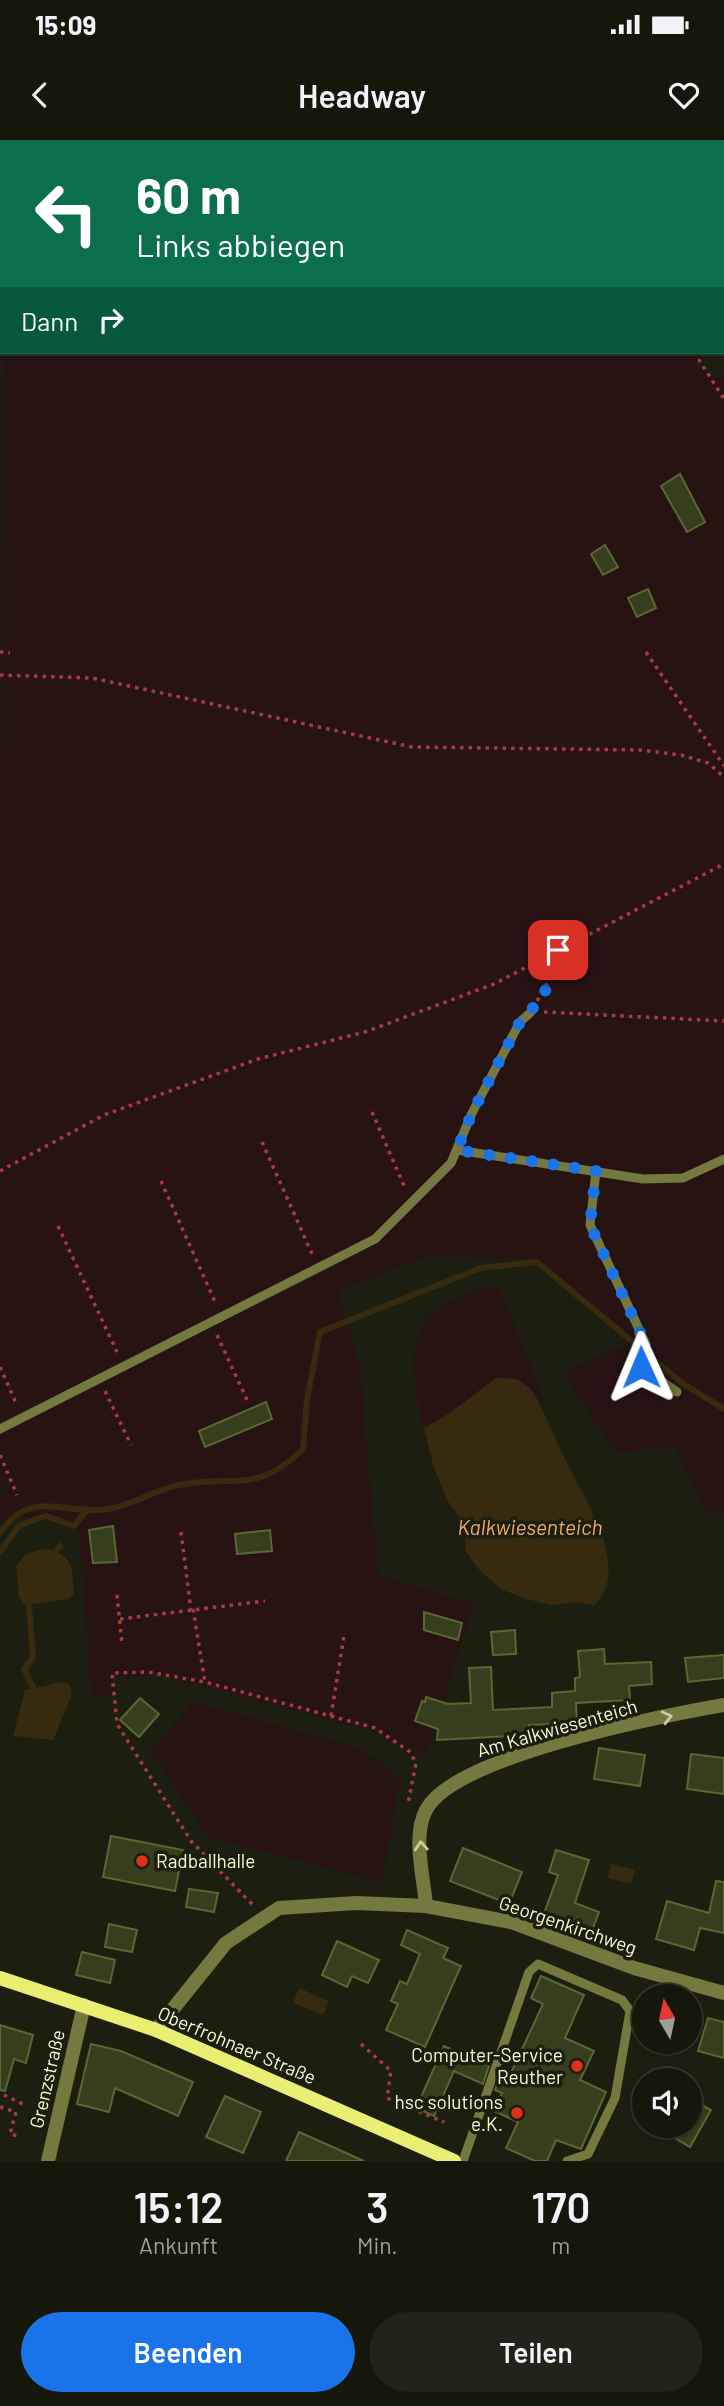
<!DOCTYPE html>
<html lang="de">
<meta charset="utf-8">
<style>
:root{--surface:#15170b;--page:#222419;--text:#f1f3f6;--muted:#9d9f9d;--line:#34362c;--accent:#1a73e8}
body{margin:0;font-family:Barlow,sans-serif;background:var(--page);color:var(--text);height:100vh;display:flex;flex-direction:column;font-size:26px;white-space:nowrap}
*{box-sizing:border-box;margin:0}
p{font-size:23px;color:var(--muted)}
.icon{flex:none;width:38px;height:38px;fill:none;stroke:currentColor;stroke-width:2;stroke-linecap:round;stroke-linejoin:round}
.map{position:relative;height:2021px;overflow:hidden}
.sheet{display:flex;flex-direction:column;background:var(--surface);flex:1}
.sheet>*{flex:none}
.banner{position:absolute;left:0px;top:0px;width:724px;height:214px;box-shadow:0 2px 5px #0004,0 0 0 2px var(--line);background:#0b6e4f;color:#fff;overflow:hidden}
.needle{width:46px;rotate:351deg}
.fabs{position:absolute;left:632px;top:1844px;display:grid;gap:14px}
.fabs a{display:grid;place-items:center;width:70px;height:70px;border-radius:50%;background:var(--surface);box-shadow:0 2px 5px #0004,0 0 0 2px var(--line);font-size:35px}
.pin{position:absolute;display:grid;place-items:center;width:60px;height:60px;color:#fff;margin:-30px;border-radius:14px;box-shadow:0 4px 10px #0006}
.me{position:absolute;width:77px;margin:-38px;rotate:359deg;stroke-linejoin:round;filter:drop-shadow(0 0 5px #0008)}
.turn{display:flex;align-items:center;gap:24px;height:147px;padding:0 21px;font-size:32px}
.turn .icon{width:91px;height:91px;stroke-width:2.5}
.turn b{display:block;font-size:49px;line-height:60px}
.then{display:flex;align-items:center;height:66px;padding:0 21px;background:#0003;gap:14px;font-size:26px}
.eta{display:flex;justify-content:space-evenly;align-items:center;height:119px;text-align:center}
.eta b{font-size:42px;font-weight:600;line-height:49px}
.primary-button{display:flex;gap:14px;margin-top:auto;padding:14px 21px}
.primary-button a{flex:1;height:80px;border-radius:42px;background:var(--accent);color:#fff;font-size:28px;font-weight:600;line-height:80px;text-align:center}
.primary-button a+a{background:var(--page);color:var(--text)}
.status{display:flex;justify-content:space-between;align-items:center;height:49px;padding:0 35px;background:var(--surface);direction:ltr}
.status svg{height:19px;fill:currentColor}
header{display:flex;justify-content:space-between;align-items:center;height:91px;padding:0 21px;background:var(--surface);font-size:32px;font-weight:600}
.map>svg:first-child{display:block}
.green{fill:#281313}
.water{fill:#382a0e}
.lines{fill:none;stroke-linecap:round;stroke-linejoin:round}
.stream{stroke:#382a0e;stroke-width:6}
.building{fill:#363e1d;stroke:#5b6732;stroke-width:2}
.path{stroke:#a53b3f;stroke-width:3.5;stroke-dasharray:3.5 5;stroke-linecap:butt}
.service{stroke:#75793f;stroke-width:9}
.minor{stroke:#75793f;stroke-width:14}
.secondary{stroke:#eaef73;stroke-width:14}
.oneway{stroke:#c8cd9f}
.route{stroke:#1a73e8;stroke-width:12;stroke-dasharray:0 21.6}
.poi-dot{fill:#df3019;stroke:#1c1f0f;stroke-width:2.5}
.labels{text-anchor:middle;stroke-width:7;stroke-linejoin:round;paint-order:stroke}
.street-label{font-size:19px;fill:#f5fad2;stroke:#1c1f0f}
.poi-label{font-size:19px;fill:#f5fad2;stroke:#1c1f0f;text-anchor:end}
.water-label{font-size:21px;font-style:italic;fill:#eeaa6b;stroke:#1c1f0f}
</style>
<div class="status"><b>15:09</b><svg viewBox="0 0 49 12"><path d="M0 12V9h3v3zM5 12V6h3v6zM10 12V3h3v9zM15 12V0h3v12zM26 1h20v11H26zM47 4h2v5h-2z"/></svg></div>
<header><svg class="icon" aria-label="back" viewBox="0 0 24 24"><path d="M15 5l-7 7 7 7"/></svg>Headway<svg class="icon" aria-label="heart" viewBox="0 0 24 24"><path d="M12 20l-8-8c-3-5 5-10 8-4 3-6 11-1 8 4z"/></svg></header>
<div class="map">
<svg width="724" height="2021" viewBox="0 0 724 2021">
<rect width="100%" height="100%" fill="#1c1f0f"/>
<g class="green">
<path d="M95,0H595V2H94Z"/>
<path d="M2,197V212H413L422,226L415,212H696L714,240L724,235V1370L707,1375L674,1305L616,1313L563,1233L631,1201L538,1119L426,1117L338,1151L360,1227L378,1435L474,1464L427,1612L406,1613L372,1591L163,1536H114V1554L91,1556L78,1383L8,1376L0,1383Z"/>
<path d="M479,1149H500L541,1250L543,1267L531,1249L496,1238L450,1273L424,1288C415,1259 404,1197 431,1174C444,1162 463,1156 479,1149Z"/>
<path d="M193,1562L362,1608L400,1640L382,1743L208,1697L150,1611Z"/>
</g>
<g class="water">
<path d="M496,1238L517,1239L531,1249C545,1271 553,1295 564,1317C581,1353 634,1430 594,1465L574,1462L553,1465L526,1459L503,1450L480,1431L465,1410L466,1387L447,1360L434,1328L424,1288L450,1273Z"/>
<path d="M46,1408C76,1417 71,1429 74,1453L69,1459L24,1465L19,1457L16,1426L26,1414Z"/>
<path d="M63,1542L70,1545L72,1554L53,1600L13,1596L25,1550Z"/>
<path d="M611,1724L635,1730L631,1744L608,1738Z"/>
<path d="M299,1848L329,1861L323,1875L293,1863Z"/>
</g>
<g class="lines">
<g class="stream">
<path d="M0,1393C30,1347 67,1376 108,1369C132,1365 155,1350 179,1345C234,1334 257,1355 303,1309L307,1260L320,1192L481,1128L537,1122L682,1243L724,1269"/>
<path d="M56,1411L60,1406"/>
<path d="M0,1412L18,1387L25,1383L46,1376L74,1386L88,1369"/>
<path d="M29,1464L33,1517L24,1529L33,1547"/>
</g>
</g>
<g class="building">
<path d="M680,334L705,382L687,392L661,346Z"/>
<path d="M605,405L618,427L603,435L591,414Z"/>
<path d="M648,449L656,468L637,477L628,458Z"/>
<path d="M266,1262L272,1279L205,1307L199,1291Z"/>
<path d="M113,1386L117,1422L93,1423L89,1390Z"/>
<path d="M270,1390L272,1411L237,1414L235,1394Z"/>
<path d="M424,1472L462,1483L458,1500L424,1490Z"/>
<path d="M515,1490L516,1514L493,1515L491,1492Z"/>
<path d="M604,1509L605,1524L651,1522L652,1544L629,1546L630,1560L576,1563L577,1583L529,1585L530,1595L437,1600L438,1589L415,1581L422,1561L425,1562L426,1557L448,1564L471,1563L469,1528L491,1527L493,1570L552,1567V1553L575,1551V1538L580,1537L578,1511Z"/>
<path d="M724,1515V1538L688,1542L685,1518Z"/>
<path d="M140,1558L159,1574L139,1597L120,1580Z"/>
<path d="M599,1608L645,1615L640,1646L594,1639Z"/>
<path d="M691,1614L724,1618V1654L687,1649Z"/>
<path d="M111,1696L183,1710L175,1751L103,1737Z"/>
<path d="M463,1708L522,1732L509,1764L450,1741Z"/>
<path d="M556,1710L589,1720L575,1763L599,1772L590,1796L542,1779L558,1735L549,1732Z"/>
<path d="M716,1741L724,1742V1793L700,1788L694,1810L656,1799L667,1761L709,1773Z"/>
<path d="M189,1749L218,1753L214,1772L186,1767Z"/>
<path d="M109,1784L137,1790L132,1812L105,1807Z"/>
<path d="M407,1790L448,1808L443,1818L461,1826L425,1907L386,1890L398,1864L391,1861L400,1841L407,1844L420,1814L401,1805Z"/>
<path d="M337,1801L379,1820L368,1843L352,1836L347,1847L322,1835Z"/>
<path d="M82,1812L115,1820L110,1843L76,1835Z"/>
<path d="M541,1836L584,1855L565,1898L594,1911L580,1940L606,1952L581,2009L556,2000L547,2021H535L506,2008L518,1982L494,1971L502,1953L495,1950L502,1932L510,1935L543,1864L531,1858Z"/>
<path d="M708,1878L724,1882V1918L698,1911Z"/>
<path d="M0,1885L33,1895L26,1923L14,1919L5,1951L0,1950Z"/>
<path d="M91,1904L121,1911L193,1942L178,1976L115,1948L109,1972L77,1964Z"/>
<path d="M444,1906L489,1926L483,1944L454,1931L434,1976L416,1968Z"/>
<path d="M225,1956L261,1972L243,2013L206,1997Z"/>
<path d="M690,1959L711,1970L690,2007L655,1986H690Z"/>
<path d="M299,1992L364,2021H286Z"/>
</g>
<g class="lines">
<g class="path">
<path d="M587,0L588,2"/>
<path d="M88,2L89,0"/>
<path d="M0,187L2,183"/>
<path d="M694,212L724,259"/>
<path d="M0,512L10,513"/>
<path d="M646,512L724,626"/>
<path d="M0,535L92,538L412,607L641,610L681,615L708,623L724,637"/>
<path d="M537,861L557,827L558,810"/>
<path d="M544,872L724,881"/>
<path d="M372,972L405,1048"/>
<path d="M262,1002L313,1116"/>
<path d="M0,1031L104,975L258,919L365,892L494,844L724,724"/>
<path d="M161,1041L216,1164"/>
<path d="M58,1086L117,1212"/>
<path d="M217,1195L247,1260"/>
<path d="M0,1227L16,1263"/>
<path d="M105,1251L131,1305"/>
<path d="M0,1315L17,1355"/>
<path d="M181,1392L191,1470"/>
<path d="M117,1455L122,1504"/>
<path d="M193,1469L205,1542"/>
<path d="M120,1479L265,1461"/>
<path d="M331,1576L344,1496"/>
<path d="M252,1764L191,1701L117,1584L112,1533L148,1532L205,1542L375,1588L410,1612L416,1623L408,1664"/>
<path d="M361,1904L391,1931L387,1958L444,1982"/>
<path d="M4,1955L27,1966"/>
<path d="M0,1967L16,1972L10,1994L18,1996"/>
</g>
<g class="service">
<path d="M457,1010L643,1039L683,1038L724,1019"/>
<path d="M596,1031L590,1085L646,1204L641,1227L677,1252"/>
<path d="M0,1289L375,1099L451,1023L472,973L520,882L531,872"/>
<path d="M463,2021L529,1832L538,1824L622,1860L630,1871L615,1958L588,2014L567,2021"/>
</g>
<g class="minor">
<path d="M426,1766C424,1738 412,1696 426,1670C454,1616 662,1576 724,1565"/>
<path d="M156,1890L226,1803L279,1768L356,1763L426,1766L511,1782L634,1828L724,1853"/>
<path d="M48,2021L84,1865"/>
</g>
<path class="secondary" d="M0,1838L156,1890L454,2021"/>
</g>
<defs><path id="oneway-chevron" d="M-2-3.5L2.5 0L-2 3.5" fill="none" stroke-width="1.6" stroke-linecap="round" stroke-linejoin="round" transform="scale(1.75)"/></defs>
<g class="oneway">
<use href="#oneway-chevron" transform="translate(667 1577) rotate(-13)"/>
<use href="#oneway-chevron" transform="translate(421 1706) rotate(-94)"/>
</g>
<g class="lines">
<path class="route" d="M558,810C562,832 536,867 520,882L472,973L457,1010L596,1031L590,1085L646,1205L641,1227"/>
</g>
<g class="poi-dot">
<circle cx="142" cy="1721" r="7"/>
<circle cx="577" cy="1926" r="7"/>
<circle cx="517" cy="1973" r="7"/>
</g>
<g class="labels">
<g class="street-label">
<text transform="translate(557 1588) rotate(-16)" y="7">Am Kalkwiesenteich</text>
<text transform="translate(568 1785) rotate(19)" y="7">Georgenkirchweg</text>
<text transform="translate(237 1905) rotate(23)" y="7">Oberfrohnaer Straße</text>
<text transform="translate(47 1939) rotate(-77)" y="7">Grenzstraße</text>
</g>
<g class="poi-label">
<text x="156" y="1728" text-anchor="start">Radballhalle</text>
<text x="563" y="1922">Computer-Service<tspan x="563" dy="22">Reuther</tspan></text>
<text x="503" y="1969">hsc solutions<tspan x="503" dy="22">e.K.</tspan></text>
</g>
<g class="water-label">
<text x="530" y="1395">Kalkwiesenteich</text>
</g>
</g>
</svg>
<div class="fabs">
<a><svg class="needle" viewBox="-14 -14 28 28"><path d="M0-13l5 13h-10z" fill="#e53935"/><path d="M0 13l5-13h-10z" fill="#9d9f9d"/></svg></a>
<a><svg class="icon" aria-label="sound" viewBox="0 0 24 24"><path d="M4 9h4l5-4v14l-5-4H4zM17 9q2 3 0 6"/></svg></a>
</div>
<div class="pin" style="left:558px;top:810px;background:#d93025"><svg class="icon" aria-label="arrive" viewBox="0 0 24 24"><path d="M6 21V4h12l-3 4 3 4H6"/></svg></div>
<svg class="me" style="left:641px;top:1227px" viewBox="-20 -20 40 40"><path d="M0-17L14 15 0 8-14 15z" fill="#1a73e8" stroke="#fff" stroke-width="4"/></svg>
<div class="banner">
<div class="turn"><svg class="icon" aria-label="left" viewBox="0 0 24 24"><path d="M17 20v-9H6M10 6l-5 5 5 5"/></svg><div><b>60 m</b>Links abbiegen</div></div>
<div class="then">Dann<svg class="icon" aria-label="right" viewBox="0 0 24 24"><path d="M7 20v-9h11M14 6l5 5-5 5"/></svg></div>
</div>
</div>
<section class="sheet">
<div class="eta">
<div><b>15:12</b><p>Ankunft</p></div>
<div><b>3</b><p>Min.</p></div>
<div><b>170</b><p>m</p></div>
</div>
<div class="primary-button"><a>Beenden</a><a>Teilen</a></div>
</section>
